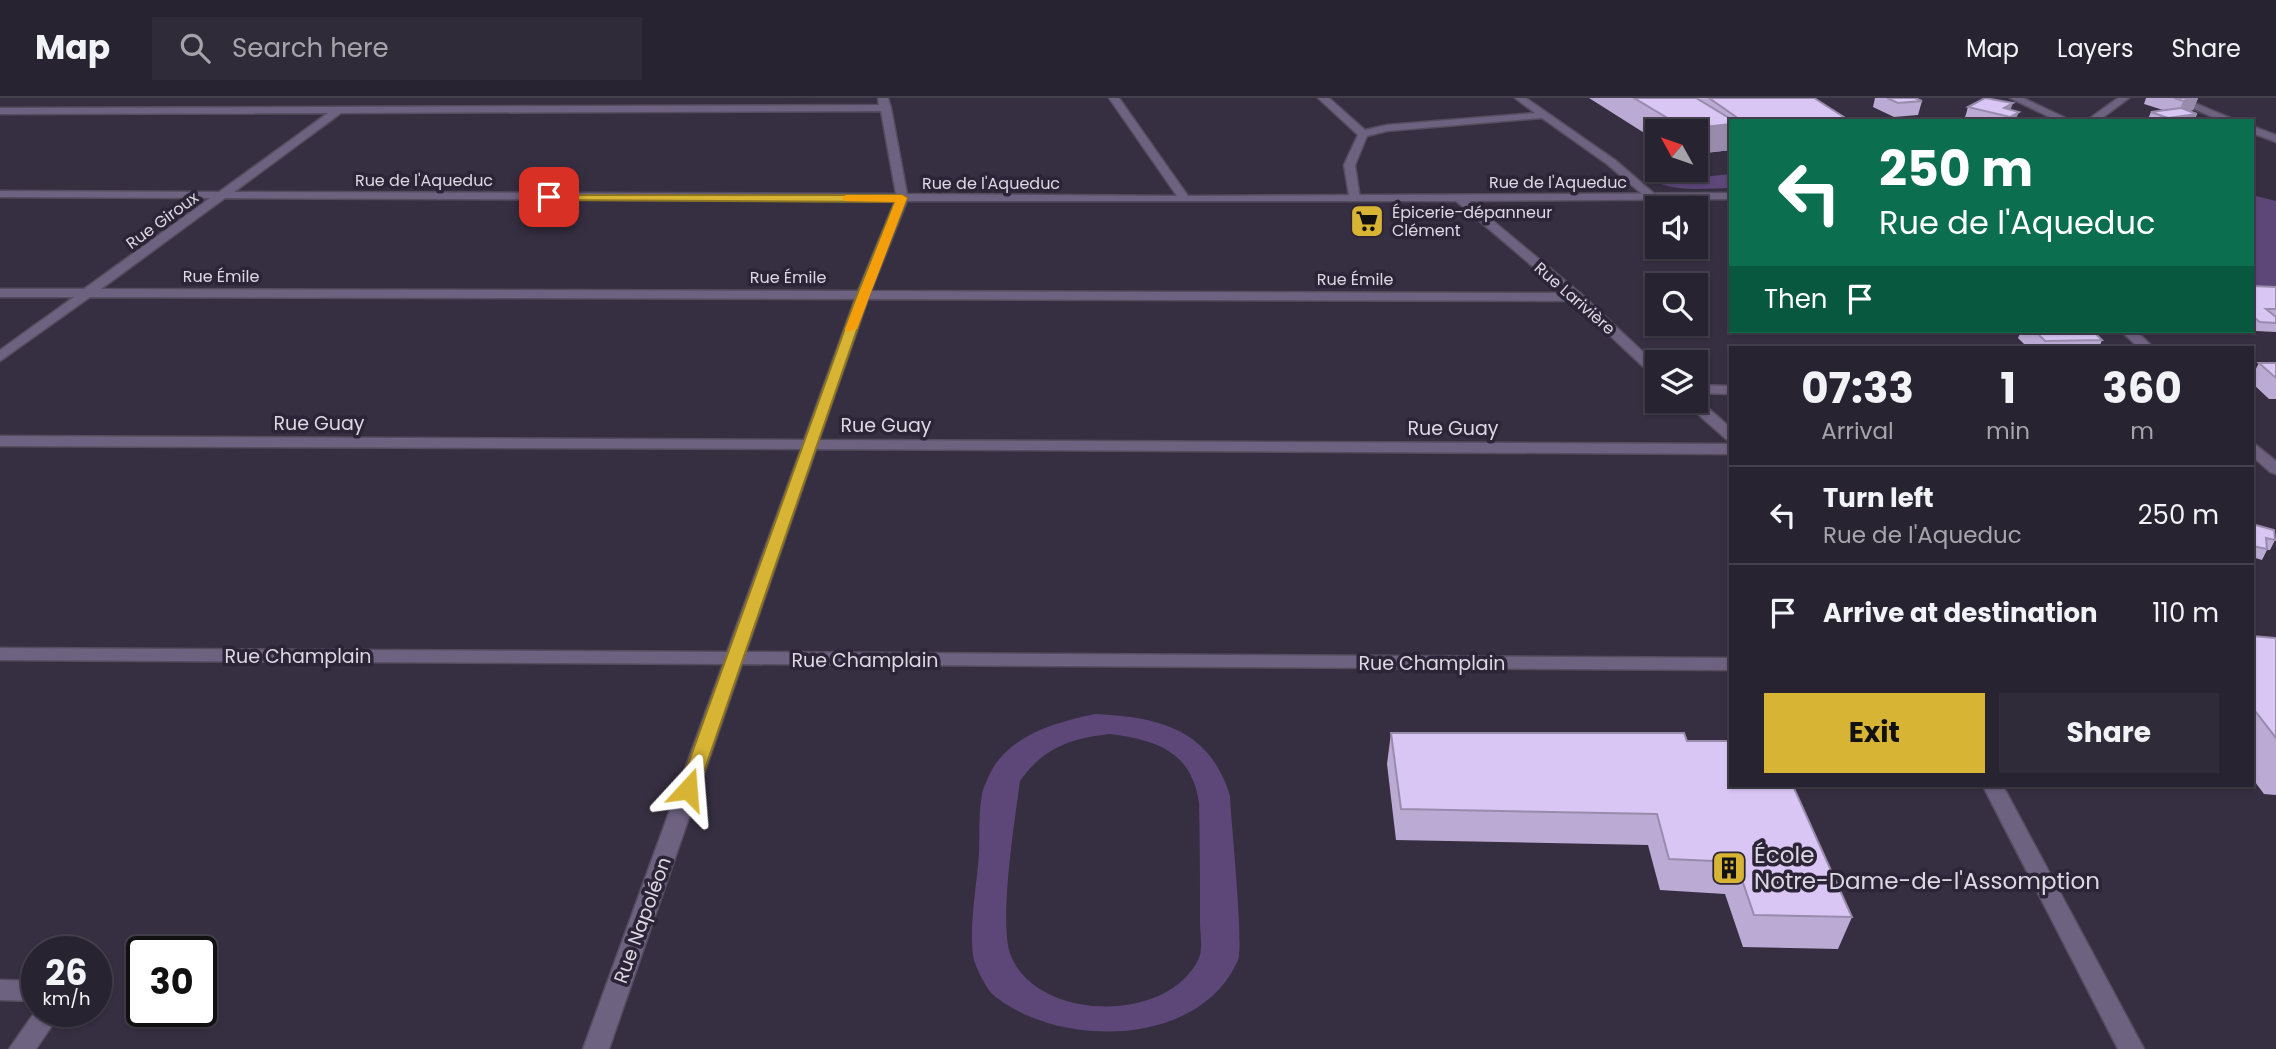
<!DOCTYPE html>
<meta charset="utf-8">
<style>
:root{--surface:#282331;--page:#302b39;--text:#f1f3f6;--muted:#a5a4ab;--line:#44404d;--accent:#d8b434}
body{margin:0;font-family:Poppins,sans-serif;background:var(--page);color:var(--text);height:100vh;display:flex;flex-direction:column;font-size:26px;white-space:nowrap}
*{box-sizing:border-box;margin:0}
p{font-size:23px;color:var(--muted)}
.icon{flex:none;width:38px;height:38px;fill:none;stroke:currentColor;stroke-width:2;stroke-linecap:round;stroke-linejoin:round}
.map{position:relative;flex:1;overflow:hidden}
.panel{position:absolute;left:1729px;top:248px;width:525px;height:441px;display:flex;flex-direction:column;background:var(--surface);border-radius:0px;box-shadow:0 2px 5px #0004,0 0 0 2px var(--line)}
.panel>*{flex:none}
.top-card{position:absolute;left:1729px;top:21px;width:525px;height:214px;border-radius:0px;box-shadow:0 2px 5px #0004,0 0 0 2px var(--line);background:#0b6e4f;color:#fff;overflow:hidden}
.needle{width:46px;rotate:310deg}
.controls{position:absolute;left:1645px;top:21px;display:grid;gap:14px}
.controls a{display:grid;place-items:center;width:63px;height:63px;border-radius:0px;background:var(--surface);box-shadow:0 2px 5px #0004,0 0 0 2px var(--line);font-size:35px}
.speed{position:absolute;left:21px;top:838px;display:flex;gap:14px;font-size:35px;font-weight:700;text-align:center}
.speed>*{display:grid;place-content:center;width:91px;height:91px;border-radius:50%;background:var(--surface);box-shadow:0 2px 5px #0004,0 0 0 2px var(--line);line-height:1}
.speed small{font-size:18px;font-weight:400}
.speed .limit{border:4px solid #111;border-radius:10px;background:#fff;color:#111}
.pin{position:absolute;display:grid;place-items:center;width:60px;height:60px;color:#fff;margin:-30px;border-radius:14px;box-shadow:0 4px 10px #0006}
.me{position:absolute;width:77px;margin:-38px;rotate:19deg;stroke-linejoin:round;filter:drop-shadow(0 0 5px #0008)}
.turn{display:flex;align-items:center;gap:24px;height:147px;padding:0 35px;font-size:32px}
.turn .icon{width:91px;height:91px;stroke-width:2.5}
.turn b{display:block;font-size:49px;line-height:60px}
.then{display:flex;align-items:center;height:66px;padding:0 35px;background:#0003;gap:14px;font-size:26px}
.eta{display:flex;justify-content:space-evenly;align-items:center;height:119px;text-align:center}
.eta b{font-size:42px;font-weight:700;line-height:49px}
.action{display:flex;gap:14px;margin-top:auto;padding:14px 35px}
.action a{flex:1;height:80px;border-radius:0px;background:var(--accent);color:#111;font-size:28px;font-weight:700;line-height:80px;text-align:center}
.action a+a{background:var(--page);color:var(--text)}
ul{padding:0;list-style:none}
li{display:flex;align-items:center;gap:21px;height:98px;padding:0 35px;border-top:2px solid var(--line)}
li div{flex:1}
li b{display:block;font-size:26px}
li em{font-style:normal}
header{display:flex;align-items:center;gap:42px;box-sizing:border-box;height:98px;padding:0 35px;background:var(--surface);border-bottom:2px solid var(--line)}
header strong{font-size:33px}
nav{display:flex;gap:38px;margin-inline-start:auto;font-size:24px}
.search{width:490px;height:63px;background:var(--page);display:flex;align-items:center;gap:18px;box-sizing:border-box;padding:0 24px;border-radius:0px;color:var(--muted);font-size:26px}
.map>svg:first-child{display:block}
.green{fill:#5c4778;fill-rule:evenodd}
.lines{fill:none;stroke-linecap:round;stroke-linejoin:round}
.service-casing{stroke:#544d5e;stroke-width:3}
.minor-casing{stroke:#544d5e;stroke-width:3}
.tertiary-casing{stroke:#544d5e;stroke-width:3}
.service{fill:#6e6281;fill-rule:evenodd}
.minor{fill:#6e6281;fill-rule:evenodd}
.tertiary{fill:#6e6281;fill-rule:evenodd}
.wall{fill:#bbaad3}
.shaded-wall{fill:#988bac}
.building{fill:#d9c6f5;stroke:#988bac;stroke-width:2}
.route{fill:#d8b434;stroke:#8c7522;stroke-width:2}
.slow{fill:#f59e0b}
.labels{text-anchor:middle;stroke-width:7;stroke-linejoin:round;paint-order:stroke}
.far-street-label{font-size:16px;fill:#dcd8e3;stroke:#2c2537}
.far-poi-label{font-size:16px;fill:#dcd8e3;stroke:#2c2537;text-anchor:start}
.street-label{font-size:19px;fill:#dcd8e3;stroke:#2c2537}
.near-poi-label{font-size:23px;fill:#dcd8e3;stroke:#2c2537;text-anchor:start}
</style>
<header>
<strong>Map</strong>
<div class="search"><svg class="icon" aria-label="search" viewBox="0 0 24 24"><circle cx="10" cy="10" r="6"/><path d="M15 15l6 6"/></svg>Search here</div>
<nav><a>Map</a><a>Layers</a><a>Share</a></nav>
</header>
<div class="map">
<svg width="2276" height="951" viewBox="0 0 2276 951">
<rect width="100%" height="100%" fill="#362f41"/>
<g class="green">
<path d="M1664,75L1674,82L1731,76V90C1700,90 1670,96 1644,77Z"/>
<path d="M2252,97L2276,103V196L2252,195Z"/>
<path d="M1095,616C1159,619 1210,631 1230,698C1231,724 1244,848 1238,862C1200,951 1055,951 991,895C985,887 974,867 973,857C969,827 977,786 979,756C980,736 978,712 983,692C986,684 992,670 997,664C1021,633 1059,624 1095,616ZM1110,636C1157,642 1192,654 1199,705C1200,745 1200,784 1200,823C1200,833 1203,851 1199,860C1169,926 1038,924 1011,858C998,827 1015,721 1020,683C1043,650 1071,640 1110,636Z"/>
</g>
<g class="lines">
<g class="service-casing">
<path id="service" d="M1318,0H1329L1365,32L1387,27L1535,15L1515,0H1526L1615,62L1658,99L1648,101L1607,66L1542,20L1387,33L1367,38L1355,67L1360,101L1350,103L1344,67L1358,37Z"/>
</g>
<g class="minor-casing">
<g id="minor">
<path d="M878,0H888L891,10L907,96L1177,98L1109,0H1119L1188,98L1731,95V101L1469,103L1581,196L1657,267V278L1652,277L1573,203L868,201L819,342L1731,346V356L816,351L746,554L1731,560V572L742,566L609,951H583L723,566L0,562V550L727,554L801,351L0,348V338L804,342L855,201L90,199L0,263V252L74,199H0V191H84L210,100L0,99V93L219,94L328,15L0,16V10L879,7ZM881,13L896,96L234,94L341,15ZM225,100L895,103L858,193L101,191ZM907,103H1456L1564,195L871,193Z"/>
<path d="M2010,0H2023L2072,23H2058Z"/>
<path d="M2169,0H2183L2237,23H2222Z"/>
<path d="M2252,28L2276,37V44L2252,35Z"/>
<path d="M1696,287L1731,288V296L1696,295Z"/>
<path d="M1696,300L1731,330V343L1726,341L1683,303H1696Z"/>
<path d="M1983,688H2003L2144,951H2118Z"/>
<path d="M0,882L37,883V903L0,902Z"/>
<path d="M37,911L61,914L36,951H9Z"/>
</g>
</g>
<g class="tertiary-casing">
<g id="tertiary">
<path d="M2118,0H2129L2098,23H2086Z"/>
<path d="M2121,233H2136L2154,250H2139Z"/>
<path d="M2252,344L2276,363V376L2270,374L2252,358Z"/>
</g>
</g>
<use href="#service" class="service"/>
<use href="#minor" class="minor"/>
<use href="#tertiary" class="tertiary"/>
</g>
<g class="wall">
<path d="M1589,0H1814L1850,23H1731V52L1696,56V33H1657V43Z"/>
<path d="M1875,0H1915L1922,3L1918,17L1894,19L1873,9Z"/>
<path d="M2146,0H2198L2193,12L2189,13L2197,16L2194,23H2153L2148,21L2151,14L2163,12L2144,6Z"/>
<path d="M1968,9L2011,12L2015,23H1964Z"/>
<path d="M2252,188L2276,189V234L2256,233L2252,230Z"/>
<path d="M2021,233H2093L2102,242L2099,250H2028L2018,240Z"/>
<path d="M2259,265H2276V301H2269L2252,285V278Z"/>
<path d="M2252,426L2275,442L2270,452H2267L2262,462L2252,459Z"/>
<path d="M2252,538L2276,540V697L2264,696L2252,680Z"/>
<path d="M1391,635L1687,643L1852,819L1838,851L1743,849L1725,796L1660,792L1648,747L1396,742L1387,666Z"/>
</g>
<g class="shaded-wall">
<path d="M2193,0H2198L2193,12L2178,17L2183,3Z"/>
<path d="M2013,5L2008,19L2004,10Z"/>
<path d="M2019,14L2015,23H2008L2010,19Z"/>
<path d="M2197,16L2194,23H2167L2168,20Z"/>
<path d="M1731,26V52L1696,56V33H1686V31Z"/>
</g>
<g class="building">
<path d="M1634,0H1696L1734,23H1731V26L1686,31Z"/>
<path d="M1709,0H1814L1850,23H1742Z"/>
<path d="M1887,0H1915L1922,3L1898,5Z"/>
<path d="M1985,0L2013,5L2004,10L2019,14L2010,19L1968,9Z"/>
<path d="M2174,0H2193L2183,3Z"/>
<path d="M2181,10L2197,16L2168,20L2151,14Z"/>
<path d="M2252,188L2276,189V211H2266L2276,219V225L2260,224L2252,218Z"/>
<path d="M2035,233H2093L2102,242L2045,243Z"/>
<path d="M2259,265H2276V280Z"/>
<path d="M2252,426L2274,432L2275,442L2266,440L2267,451L2252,448Z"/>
<path d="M2252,538L2276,540V640L2252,609Z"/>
<path d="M1391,635H1684L1687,643H1731V688H1793L1852,819L1754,817L1736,764L1669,761L1657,716L1401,711Z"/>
</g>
<path class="route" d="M546,97H902L907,100L869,197L698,691L688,698L679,691L857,197L895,104L549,102L544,99Z"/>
<path class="slow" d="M902,97L907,100L857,231L847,234L845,231L895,104L846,103L841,100L846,97Z"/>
<defs>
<g id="supermarket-square" transform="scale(1.75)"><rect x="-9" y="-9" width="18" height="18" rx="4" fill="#d8b434" stroke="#2c2537"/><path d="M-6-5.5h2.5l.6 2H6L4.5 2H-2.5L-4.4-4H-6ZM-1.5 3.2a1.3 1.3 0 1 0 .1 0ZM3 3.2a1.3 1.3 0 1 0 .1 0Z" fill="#111"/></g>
<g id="building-square" transform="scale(1.75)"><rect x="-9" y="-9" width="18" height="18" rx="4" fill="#d8b434" stroke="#2c2537"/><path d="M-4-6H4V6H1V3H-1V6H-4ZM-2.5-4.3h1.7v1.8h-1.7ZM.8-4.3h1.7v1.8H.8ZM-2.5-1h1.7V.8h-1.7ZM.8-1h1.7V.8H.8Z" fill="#111"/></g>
</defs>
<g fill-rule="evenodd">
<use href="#supermarket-square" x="1367" y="123"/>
<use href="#building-square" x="1729" y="770"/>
</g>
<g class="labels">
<g class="far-street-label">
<text x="424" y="88">Rue de l'Aqueduc</text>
<text x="1558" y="90">Rue de l'Aqueduc</text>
<text x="991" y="91">Rue de l'Aqueduc</text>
<text transform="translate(162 122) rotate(-36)" y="6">Rue Giroux</text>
<text x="221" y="184">Rue Émile</text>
<text x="788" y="185">Rue Émile</text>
<text x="1355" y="187">Rue Émile</text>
<text transform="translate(1575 200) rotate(41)" y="6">Rue Larivière</text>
</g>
<g class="far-poi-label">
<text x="1392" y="120">Épicerie-dépanneur<tspan x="1392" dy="18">Clément</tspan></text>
</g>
<g class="street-label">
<text x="319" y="332">Rue Guay</text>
<text x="886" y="334">Rue Guay</text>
<text x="1453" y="337">Rue Guay</text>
<text x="298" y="565">Rue Champlain</text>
<text x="865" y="569">Rue Champlain</text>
<text x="1432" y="572">Rue Champlain</text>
<text transform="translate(642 822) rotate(-70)" y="7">Rue Napoléon</text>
</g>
<g class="near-poi-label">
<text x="1754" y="765">École<tspan x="1754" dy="26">Notre-Dame-de-l'Assomption</tspan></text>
</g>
</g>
</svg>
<div class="controls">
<a><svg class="needle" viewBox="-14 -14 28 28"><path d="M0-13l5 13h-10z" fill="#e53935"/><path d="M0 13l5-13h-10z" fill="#a5a4ab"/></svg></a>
<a><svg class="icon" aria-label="sound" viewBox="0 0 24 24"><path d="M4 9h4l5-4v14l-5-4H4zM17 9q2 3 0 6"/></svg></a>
<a><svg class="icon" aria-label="search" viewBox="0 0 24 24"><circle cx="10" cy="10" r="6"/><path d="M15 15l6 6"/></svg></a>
<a><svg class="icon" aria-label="layers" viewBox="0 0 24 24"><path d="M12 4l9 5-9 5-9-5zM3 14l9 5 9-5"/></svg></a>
</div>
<div class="speed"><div>26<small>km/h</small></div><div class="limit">30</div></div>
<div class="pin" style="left:549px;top:99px;background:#d93025"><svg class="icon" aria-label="arrive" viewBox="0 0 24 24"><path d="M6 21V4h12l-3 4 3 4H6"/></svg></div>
<svg class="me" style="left:688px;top:691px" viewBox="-20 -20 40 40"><path d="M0-17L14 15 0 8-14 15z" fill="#d8b434" stroke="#fff" stroke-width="4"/></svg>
<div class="top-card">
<div class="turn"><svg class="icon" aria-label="left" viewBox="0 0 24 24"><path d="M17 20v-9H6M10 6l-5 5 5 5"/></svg><div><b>250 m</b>Rue de l'Aqueduc</div></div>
<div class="then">Then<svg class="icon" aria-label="arrive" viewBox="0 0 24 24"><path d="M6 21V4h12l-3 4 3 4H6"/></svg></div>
</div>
<section class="panel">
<div class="eta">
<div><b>07:33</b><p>Arrival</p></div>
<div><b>1</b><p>min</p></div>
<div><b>360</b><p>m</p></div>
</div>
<ul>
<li><svg class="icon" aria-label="left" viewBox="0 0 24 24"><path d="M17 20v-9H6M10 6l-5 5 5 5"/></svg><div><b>Turn left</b><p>Rue de l'Aqueduc</p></div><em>250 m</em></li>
<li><svg class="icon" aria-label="arrive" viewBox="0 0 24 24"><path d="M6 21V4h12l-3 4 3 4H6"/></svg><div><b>Arrive at destination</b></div><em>110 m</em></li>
</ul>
<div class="action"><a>Exit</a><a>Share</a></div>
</section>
</div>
